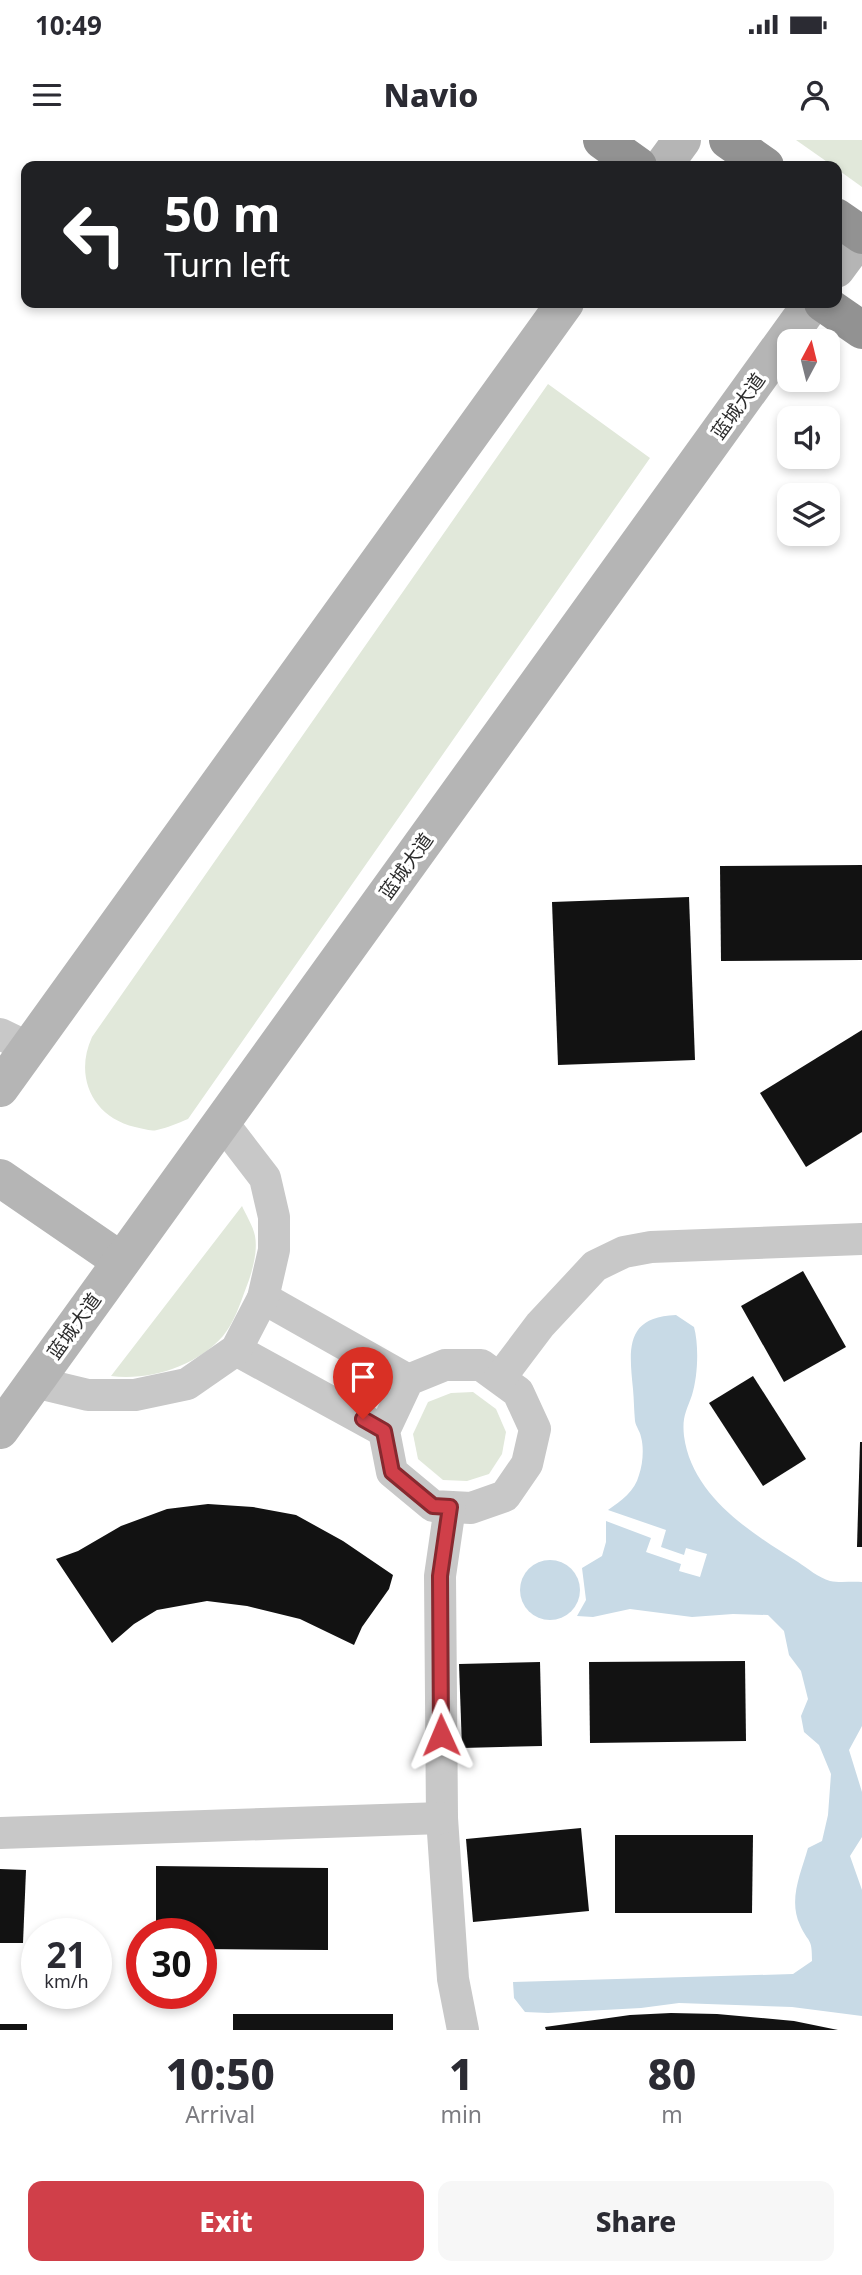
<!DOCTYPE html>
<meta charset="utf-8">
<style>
:root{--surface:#fff;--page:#f7f7f7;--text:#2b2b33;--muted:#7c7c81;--accent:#d03f49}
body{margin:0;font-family:"Noto Sans","Noto Sans SC",sans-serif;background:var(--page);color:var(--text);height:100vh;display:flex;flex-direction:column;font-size:26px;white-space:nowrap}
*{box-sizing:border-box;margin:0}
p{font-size:23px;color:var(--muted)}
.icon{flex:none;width:38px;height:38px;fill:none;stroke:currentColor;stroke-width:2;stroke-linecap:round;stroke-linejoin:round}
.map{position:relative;height:1890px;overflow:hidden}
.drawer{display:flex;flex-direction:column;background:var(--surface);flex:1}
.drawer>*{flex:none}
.hud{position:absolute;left:21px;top:21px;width:821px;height:147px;border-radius:14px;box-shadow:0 4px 10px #0003;background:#202124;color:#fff;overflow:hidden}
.needle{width:46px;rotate:7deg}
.buttons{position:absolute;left:777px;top:189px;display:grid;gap:14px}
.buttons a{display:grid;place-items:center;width:63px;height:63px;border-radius:14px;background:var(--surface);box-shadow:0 4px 10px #0003;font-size:35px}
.speed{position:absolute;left:21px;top:1778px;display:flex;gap:14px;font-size:35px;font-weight:700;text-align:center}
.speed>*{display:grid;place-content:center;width:91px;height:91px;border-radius:50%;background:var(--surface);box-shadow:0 4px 10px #0003;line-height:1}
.speed small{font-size:18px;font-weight:400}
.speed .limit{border:10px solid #d22;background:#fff;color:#111}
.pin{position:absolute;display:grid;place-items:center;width:60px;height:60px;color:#fff;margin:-72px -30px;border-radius:50% 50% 50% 0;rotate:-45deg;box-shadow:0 0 7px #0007}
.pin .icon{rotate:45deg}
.me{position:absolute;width:77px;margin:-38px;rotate:359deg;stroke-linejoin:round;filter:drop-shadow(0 0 5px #0008)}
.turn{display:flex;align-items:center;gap:24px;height:147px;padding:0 28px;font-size:32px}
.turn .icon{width:91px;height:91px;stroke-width:2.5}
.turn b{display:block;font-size:49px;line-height:60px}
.eta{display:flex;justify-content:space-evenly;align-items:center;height:119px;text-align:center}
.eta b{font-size:42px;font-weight:800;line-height:49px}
.primary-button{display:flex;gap:14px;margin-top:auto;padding:14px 28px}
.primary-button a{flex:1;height:80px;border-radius:14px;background:var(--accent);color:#fff;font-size:28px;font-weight:800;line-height:80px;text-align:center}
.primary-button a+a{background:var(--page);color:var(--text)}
.status{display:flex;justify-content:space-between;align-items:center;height:49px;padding:0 35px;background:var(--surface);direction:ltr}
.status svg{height:19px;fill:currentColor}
header{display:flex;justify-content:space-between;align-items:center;height:91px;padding:0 28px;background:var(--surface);font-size:32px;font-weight:800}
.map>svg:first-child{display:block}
.green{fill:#e1e8da}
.water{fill:#c8dae6}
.building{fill:#121212}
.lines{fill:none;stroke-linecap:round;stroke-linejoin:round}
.street{stroke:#c8c8c8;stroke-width:32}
.secondary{stroke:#b5b5b5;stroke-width:38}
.highway{stroke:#929292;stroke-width:38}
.route-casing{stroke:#87292f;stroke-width:18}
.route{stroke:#d03f49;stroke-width:12}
.labels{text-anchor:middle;stroke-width:7;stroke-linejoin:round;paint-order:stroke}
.street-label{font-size:19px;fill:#2b2b2b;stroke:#fff}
</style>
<div class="status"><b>10:49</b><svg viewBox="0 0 49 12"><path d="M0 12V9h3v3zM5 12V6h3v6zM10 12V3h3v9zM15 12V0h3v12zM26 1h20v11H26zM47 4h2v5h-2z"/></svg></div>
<header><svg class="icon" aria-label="menu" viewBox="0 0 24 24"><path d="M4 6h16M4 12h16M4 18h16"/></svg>Navio<svg class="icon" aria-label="person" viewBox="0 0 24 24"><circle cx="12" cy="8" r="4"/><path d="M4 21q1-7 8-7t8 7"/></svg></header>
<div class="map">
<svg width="862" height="1890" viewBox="0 0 862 1890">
<rect width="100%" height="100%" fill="#fff"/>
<g class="green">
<path d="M796,0H862V47L837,29L836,26H833Z"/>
<path d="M548,244L650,318L188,979C178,983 167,988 157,990C150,992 142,988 135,987C92,977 74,936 92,897Z"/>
<path d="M242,1066C246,1075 253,1086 255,1096C258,1112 252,1133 246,1148C240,1164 234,1183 223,1196C197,1226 150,1241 111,1236Z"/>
<path d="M473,1252L496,1269L506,1292L502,1314L489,1334L467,1341L443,1340L418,1319L413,1294L428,1262L451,1253Z"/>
</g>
<g class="water">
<path d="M676,1175L694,1187C699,1205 698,1236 692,1255C686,1272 682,1277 684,1296C692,1356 751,1393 798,1422C807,1428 819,1438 830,1441C840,1443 852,1441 862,1442V1586L849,1610L862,1652V1697L850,1716L862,1750V1876L792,1867L679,1863L641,1868L548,1873L525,1872L514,1858L513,1842L793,1834L812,1821C812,1796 809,1805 800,1785C788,1760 801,1733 808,1708L822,1701L828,1675L831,1634L819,1605L804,1592L801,1576L808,1559L801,1531L789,1515L784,1491L768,1475L733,1474L692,1477L630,1469L593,1477L577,1476L586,1460L582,1428L602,1416L606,1402V1381L651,1398L646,1412L681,1424L679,1431L700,1437L707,1414L686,1408L684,1415L661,1407L666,1390L608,1370C621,1361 635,1351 639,1335C643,1324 644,1307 641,1297C640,1291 636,1287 635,1281C634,1271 634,1260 633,1249C629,1209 625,1177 676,1175Z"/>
<circle cx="550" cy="1450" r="30"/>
</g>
<g class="building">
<path d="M862,725V820L721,821L720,726Z"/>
<path d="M689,757L695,920L558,925L552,762Z"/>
<path d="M862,890V992L806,1027L760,953Z"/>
<path d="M803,1131L846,1207L784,1242L741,1166Z"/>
<path d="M753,1236L806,1319L763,1346L709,1263Z"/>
<path d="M860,1302H862V1407H857Z"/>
<path d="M208,1364L253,1367L296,1375L343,1401L393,1435L389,1449L362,1487L354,1505L300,1479L247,1466L207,1461L157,1470L134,1484L112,1503L56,1419L78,1411L121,1386L167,1369Z"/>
<path d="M745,1521L746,1601L590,1603L589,1522Z"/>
<path d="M540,1522L542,1606L462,1608L459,1524Z"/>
<path d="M581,1688L589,1771L473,1782L466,1699Z"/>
<path d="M615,1695H753L752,1773H615Z"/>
<path d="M156,1726L328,1728V1810L201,1809V1794H156Z"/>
<path d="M0,1729L26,1730L23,1803H0Z"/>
<path d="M671,1873L717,1874L794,1881L838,1890H546L545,1887L630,1875Z"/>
<rect x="233" y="1874" width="160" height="16"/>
<rect x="0" y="1884" width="27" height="6"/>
</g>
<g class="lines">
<g class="street">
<path d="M0,894L29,908"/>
<path d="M263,1158L408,1240"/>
<path d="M236,1210L384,1291"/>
<path d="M445,1225H481L518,1252L535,1289L527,1324L505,1356L471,1368L433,1366L392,1332L384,1291L408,1240Z"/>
<path d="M500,1238L540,1185L595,1126L624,1112L651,1107L862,1099"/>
<path d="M34,1242L88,1255H135L187,1244L236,1210L263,1158L274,1110V1077L265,1038L222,982"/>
<path d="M450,1367L440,1436L442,1678L453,1839L463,1890"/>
<path d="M0,1693L442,1678"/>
</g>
<g class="secondary">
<path d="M663,26L682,0"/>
<path d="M836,129L861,95"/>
<path d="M0,948L565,163"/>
<path d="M0,1038L121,1121"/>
<path d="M0,1290L812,163"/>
</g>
<g class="highway">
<path d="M602,0L638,26"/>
<path d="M728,0L765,26"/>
<path d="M836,77L862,95"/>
<path d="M823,163L862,190"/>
</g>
</g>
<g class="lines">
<g class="route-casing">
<path id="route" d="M363,1279L384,1291L392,1332L433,1366L450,1367L440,1436L441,1595"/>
</g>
<use href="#route" class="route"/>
</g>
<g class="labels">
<g class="street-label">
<text transform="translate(738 266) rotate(-54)" y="7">蓝城大道</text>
<text transform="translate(406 726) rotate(-54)" y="7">蓝城大道</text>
<text transform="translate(74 1186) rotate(-54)" y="7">蓝城大道</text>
</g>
</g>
</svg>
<div class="buttons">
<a><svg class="needle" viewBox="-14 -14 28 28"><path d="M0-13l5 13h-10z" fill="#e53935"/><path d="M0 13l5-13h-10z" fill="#7c7c81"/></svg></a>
<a><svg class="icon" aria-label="sound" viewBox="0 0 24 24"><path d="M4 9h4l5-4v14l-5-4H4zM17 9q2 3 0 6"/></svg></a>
<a><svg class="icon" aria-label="layers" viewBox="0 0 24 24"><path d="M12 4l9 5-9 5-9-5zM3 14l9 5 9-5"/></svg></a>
</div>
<div class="speed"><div>21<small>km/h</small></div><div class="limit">30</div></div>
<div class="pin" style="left:363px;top:1279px;background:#d93025"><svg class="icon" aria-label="arrive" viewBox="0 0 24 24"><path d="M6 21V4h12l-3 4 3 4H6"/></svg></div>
<svg class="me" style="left:441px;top:1595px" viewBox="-20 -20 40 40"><path d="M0-17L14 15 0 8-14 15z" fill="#d03f49" stroke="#fff" stroke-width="4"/></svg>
<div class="hud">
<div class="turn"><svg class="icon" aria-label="left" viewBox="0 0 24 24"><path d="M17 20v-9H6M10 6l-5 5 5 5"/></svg><div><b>50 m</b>Turn left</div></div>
</div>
</div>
<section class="drawer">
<div class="eta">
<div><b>10:50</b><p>Arrival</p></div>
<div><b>1</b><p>min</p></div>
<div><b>80</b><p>m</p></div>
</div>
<div class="primary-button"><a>Exit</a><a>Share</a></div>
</section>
